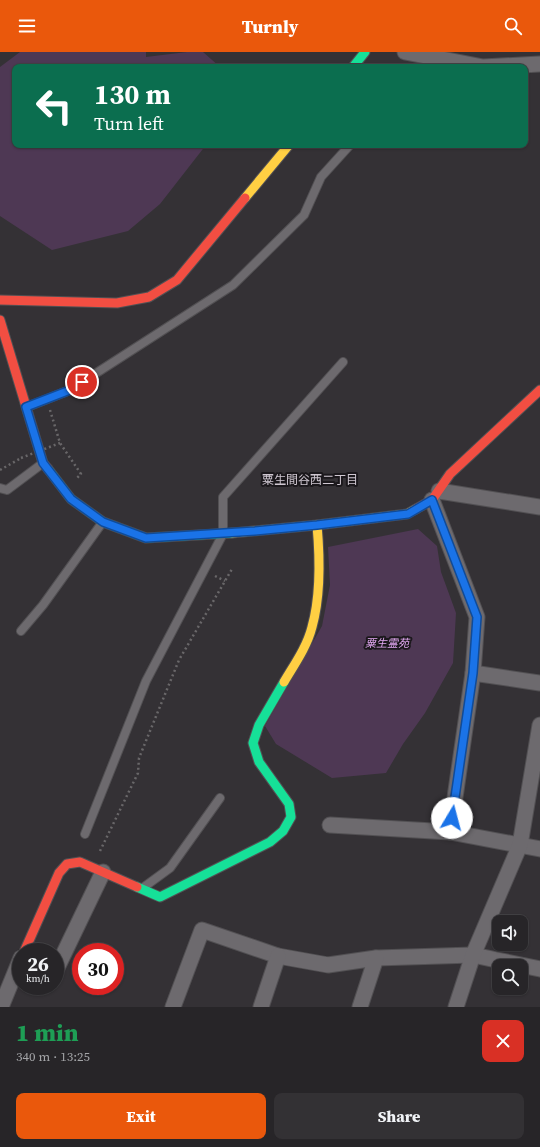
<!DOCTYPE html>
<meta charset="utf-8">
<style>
:root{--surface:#272528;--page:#333134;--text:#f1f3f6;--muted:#a4a5a8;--line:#434245;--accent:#ea580c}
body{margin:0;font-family:"Source Serif 4","Noto Sans JP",serif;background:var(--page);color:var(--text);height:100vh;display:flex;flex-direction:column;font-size:15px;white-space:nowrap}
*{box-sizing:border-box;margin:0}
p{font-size:13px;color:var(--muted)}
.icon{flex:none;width:22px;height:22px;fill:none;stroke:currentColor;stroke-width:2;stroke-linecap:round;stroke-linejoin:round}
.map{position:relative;height:955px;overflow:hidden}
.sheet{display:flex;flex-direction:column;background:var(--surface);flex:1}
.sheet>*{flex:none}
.guide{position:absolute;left:12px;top:12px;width:516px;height:84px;border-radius:8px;box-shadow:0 1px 3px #0004,0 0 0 1px var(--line);background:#0b6e4f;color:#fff;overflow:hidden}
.fabs{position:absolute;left:492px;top:863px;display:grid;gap:8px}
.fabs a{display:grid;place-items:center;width:36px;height:36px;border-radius:8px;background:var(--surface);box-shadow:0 1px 3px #0004,0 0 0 1px var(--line);font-size:20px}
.speed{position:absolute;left:12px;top:891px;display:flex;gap:8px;font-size:20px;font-weight:700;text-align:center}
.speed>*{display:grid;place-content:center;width:52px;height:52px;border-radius:50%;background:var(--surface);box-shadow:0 1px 3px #0004,0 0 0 1px var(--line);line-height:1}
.speed small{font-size:10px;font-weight:400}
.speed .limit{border:6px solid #d22;background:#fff;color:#111}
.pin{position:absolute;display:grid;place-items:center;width:34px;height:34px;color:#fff;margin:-17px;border:2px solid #fff;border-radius:50%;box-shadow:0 1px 4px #0007}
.me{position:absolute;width:44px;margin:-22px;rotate:8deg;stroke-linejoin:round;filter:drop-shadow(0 0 3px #0008)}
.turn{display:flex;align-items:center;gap:14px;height:84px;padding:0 16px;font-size:18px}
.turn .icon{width:52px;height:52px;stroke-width:2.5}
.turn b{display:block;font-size:28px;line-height:34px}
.round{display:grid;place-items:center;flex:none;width:42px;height:42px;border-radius:8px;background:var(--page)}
.head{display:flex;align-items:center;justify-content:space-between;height:68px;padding:0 16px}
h1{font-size:24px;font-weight:800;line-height:30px;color:#1e9e55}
.action{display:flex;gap:8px;margin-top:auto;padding:8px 16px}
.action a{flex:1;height:46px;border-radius:8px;background:var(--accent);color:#fff;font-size:16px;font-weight:800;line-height:46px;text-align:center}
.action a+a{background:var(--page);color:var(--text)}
header{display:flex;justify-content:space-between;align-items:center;height:52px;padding:0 16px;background:var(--accent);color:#fff;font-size:18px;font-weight:800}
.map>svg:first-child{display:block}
.green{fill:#4e3854}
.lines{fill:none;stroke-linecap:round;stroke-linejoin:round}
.lane-casing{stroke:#525053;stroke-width:10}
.street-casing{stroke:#525053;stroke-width:17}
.fast-casing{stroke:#525053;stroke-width:11}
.slow-casing{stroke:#525053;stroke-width:11}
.jam-casing{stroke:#525053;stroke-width:11}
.path{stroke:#696769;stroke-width:2.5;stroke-dasharray:2 3;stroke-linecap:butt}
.lane{stroke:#6d6a6e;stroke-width:8}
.street{stroke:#6d6a6e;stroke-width:15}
.fast{stroke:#16e098;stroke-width:9}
.slow{stroke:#ffcf43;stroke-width:9}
.jam{stroke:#f24e42;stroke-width:9}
.path-bridge{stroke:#696769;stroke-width:2.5;stroke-dasharray:2 3;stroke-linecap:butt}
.route-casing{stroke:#114b97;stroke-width:10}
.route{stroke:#1a73e8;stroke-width:7}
.labels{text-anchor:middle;stroke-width:4;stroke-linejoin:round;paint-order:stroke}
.park-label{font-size:11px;font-style:italic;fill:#e3a8f3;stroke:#1b181c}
.neighbourhood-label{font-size:12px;fill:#cfc7d1;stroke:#1b181c}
</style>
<header><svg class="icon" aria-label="menu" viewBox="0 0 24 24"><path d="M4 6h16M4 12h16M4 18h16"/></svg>Turnly<svg class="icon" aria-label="search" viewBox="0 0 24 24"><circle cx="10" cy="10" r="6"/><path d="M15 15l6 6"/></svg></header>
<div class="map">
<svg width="540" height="955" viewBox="0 0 540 955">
<rect width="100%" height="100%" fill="#343135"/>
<g class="green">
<path d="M20,0H146V5L187,0H203L220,15H15V93H206L160,152L128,179L52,198L0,164V15Z"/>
<path d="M418,477L437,494L441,520L456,561L453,611L425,661L403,692L386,721L332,726L276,692L265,674L322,574L330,533L328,495Z"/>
</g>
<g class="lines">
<g class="lane-casing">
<g id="lane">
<path d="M27,355L70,338L233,233L304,163L321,125L350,93"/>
<path d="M0,436L7,438L43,411"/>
<path d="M21,579L43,553L102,471"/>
<path d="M85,782L146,629L223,482V445L343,310"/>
<path d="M144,835L170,816L220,746"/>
</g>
</g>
<g class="street-casing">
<g id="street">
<path d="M405,0L483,15L540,12"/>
<path d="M439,439L540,455"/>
<path d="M432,448L477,565L473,621L450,780"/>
<path d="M473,621L540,631"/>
<path d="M330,773L450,780L540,797"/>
<path d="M55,920L103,820"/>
<path d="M1,955L21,906"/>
<path d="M173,955L202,878L278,904L328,913L376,906L473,903L540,917"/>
<path d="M261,955L278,904"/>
<path d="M360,955L376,906"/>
<path d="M456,955L473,903L520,793L540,673"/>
</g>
</g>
<g class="fast-casing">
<g id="fast">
<path d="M353,15L365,0"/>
<path d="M48,417L71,447L103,470L146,486L232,481"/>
<path d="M137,835L160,845L270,790L283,779L291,765L289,752L259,710L253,691L259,673L284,630"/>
</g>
</g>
<g class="slow-casing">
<g id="slow">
<path d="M245,146L289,93"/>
<path d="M232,481L317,473L407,462L416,457"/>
<path d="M284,630C294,613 307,595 312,575C321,543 320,506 317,473"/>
</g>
</g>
<g class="jam-casing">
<g id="jam">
<path d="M0,248L117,251L149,245L177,228L245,146"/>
<path d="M0,268L43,411L48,417"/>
<path d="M416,457L432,448L450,422L540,338"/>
<path d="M24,900L59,821L67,812L80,810L137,835"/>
</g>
</g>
<g class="path">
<path d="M50,358L60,391L81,422L77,426"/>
<path d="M0,418L21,406"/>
<path d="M215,524L225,529"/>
<path d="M100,799L138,721L139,706L179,608L232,517"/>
</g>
<use href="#lane" class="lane"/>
<use href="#street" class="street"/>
<use href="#fast" class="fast"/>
<use href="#slow" class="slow"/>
<use href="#jam" class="jam"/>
<path class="path-bridge" d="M21,406L60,391"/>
</g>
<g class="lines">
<g class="route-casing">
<path id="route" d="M82,330L70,338L26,355L43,411L71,447L103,470L146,486L255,479L317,473L408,462L432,448L477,565L473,621L452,766"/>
</g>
<use href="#route" class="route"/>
</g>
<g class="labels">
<g class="park-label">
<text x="387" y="595">粟生霊苑</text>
</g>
<g class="neighbourhood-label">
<text x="310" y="432">粟生間谷西二丁目</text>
</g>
</g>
</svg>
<div class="fabs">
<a><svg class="icon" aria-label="sound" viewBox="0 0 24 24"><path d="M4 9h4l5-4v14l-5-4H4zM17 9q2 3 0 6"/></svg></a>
<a><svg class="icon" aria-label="search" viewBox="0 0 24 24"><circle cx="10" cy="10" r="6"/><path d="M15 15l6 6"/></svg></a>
</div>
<div class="speed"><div>26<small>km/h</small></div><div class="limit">30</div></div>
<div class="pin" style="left:82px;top:330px;background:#d93025"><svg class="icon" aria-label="arrive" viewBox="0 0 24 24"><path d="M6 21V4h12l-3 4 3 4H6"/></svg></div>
<svg class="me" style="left:452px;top:766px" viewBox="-20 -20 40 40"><circle r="19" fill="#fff"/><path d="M0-13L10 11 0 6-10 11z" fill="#1a73e8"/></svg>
<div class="guide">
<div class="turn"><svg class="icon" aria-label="left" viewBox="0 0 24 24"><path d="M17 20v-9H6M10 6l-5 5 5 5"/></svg><div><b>130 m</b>Turn left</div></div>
</div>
</div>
<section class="sheet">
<div class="head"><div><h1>1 min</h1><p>340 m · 13:25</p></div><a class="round" style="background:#d93025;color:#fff"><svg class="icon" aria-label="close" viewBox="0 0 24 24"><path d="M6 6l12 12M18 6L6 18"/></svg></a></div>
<div class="action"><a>Exit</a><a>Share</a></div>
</section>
